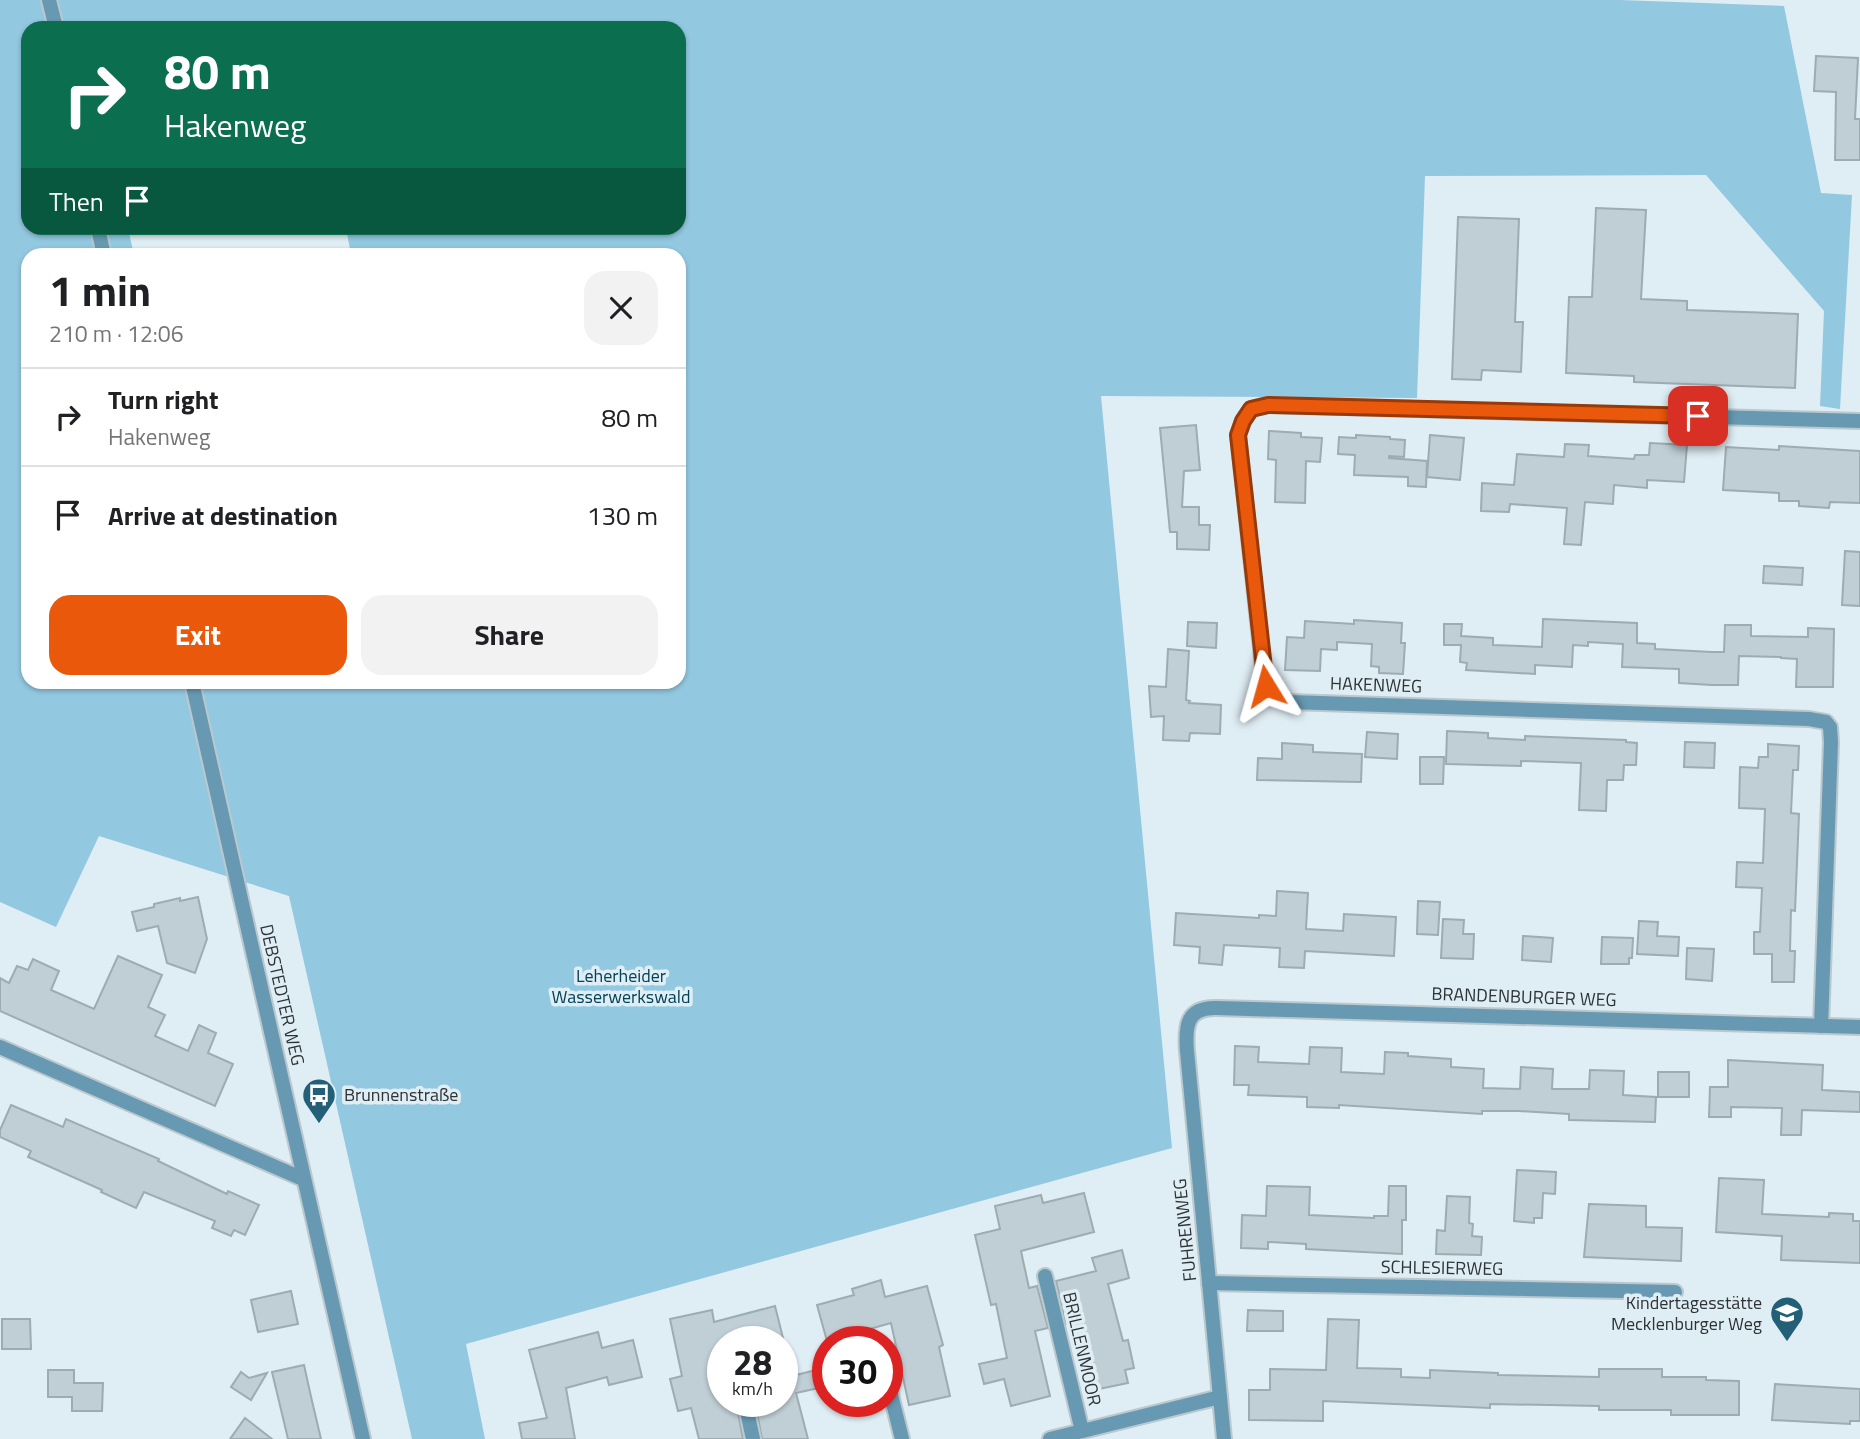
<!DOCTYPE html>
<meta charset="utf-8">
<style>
:root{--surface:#fff;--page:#f2f2f2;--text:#202124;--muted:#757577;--line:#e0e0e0;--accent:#ea580c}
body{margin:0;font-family:"Titillium Web",sans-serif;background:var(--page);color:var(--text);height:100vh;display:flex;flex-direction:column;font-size:26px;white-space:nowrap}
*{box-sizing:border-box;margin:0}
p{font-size:23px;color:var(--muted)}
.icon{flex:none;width:38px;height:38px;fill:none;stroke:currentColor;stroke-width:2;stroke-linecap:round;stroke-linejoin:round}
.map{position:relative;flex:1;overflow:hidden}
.drawer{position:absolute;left:21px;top:248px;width:665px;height:441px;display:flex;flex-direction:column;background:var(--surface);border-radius:21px;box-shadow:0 2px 5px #0004}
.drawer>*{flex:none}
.banner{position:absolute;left:21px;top:21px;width:665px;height:214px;border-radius:21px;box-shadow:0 2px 5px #0004;background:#0b6e4f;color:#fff;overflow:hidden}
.speed{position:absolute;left:707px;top:1326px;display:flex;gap:14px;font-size:35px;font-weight:700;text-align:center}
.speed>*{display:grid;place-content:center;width:91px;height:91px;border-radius:50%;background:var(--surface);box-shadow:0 2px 5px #0004;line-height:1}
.speed small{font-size:18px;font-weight:400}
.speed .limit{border:10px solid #d22;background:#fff;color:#111}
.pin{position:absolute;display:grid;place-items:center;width:60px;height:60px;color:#fff;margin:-30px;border-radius:14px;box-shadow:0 4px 10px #0006}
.me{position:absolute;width:77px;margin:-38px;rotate:352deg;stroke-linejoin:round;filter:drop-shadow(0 0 5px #0008)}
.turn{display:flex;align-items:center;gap:24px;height:147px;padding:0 28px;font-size:32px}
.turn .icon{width:91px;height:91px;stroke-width:2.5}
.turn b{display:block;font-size:49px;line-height:60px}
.then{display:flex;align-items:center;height:66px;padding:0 28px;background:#0003;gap:14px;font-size:26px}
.round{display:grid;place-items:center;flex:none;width:74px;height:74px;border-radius:21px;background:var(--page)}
.headline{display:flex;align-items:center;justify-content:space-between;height:119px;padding:0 28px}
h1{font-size:42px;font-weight:700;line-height:52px}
.action{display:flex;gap:14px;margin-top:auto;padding:14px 28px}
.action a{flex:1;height:80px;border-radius:21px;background:var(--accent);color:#fff;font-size:28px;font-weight:700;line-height:80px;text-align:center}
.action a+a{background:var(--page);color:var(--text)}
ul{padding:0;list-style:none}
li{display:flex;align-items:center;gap:21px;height:98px;padding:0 28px;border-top:2px solid var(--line)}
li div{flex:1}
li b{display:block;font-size:26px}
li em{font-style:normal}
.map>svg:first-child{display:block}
.green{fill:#93c8e1;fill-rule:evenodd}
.building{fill:#c0ced5;stroke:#9dabb2;stroke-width:2}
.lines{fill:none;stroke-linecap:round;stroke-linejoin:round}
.minor-casing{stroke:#bbc8ce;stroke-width:18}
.minor{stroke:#679ab2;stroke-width:14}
.route-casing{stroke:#983908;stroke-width:18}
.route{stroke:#ea580c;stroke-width:12}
.labels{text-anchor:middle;stroke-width:7;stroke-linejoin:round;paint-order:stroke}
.street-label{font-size:18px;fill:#2d3335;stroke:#dfedf4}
.park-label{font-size:18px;fill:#034157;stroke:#dfedf4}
.poi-label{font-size:18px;fill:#2d3335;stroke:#dfedf4;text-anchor:start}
</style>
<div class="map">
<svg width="1860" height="1439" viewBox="0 0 1860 1439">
<rect width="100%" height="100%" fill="#dfedf4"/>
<path class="green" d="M0,0H1620L1784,6L1821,193L1852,195L1840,409L1820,406L1824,311L1706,175L1425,176L1417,398L1101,396L1172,1148L466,1344L485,1439H412L289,896L99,836L56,927L0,902ZM305,21L307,28H679V228H346L351,255L679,256V682H28V256L134,255L128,228H28V28H269Z"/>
<g class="building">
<path d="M1816,56L1858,58L1855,119H1860V160H1835L1836,92L1814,91Z"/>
<path d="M1596,208L1646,210L1641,299L1687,301V310L1798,314L1795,388L1634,382V376L1566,373L1569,297H1592Z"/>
<path d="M1458,217L1519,219L1515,322H1523L1521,372L1482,370L1481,380L1452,379Z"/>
<path d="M1196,425L1200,470L1184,471L1182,507H1199V525H1210L1209,550L1177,549V532H1170L1160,428Z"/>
<path d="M1269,431L1301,433V437L1322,438L1320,462L1306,461L1305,503L1275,502L1276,460L1268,459Z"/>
<path d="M1356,435L1390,437V439L1405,440L1404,457L1389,456V458L1427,461L1426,487L1408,486V477L1354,475L1355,455L1338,454L1339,437L1356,438Z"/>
<path d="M1430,435L1464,438L1460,480L1427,477Z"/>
<path d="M1650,443L1687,445L1684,482L1647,480V488L1614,485L1613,504L1585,502L1581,545L1564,544L1567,508L1510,504L1509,512L1481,511L1482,483L1514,485L1517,454L1564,457L1565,444L1589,445L1588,456L1634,459L1635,455H1649Z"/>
<path d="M1779,446L1860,451V503L1830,502L1829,508L1799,506V501H1779V493L1723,490L1726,447L1779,450Z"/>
<path d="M1845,551L1860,552V606L1842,605Z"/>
<path d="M1764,566L1803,568L1802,585L1763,583Z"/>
<path d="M1543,619L1637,623V643L1655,644V649L1712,652H1724L1725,625H1751V636L1808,637V628L1834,629L1833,687H1796L1797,659L1781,658V657L1739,656L1738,685H1712L1679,683V669L1622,667L1623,644L1588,642V646L1573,645L1572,667L1535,665V674L1466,670L1467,663L1460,662L1461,645H1444V624H1462L1461,636L1493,638V645L1542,647Z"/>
<path d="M1354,620L1402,623L1401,643H1405L1403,674L1379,673V667L1371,666L1372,644L1337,642V650L1321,649L1320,671L1285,670L1287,637L1304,638L1305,621L1354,624Z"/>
<path d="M1188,622L1217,623L1216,648L1187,646Z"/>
<path d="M1168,649L1189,651L1186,700L1190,701L1189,703L1221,705L1220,734L1190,733L1189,741L1163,740L1164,716L1151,717L1149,686L1166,687Z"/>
<path d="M1447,731L1488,733V738L1525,740V736L1626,740V742L1637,743L1636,765H1624L1623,780H1607L1606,811L1579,810L1581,763L1521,761V766L1446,764Z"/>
<path d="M1367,732L1398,734L1397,759L1365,757Z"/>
<path d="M1685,742L1715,743L1714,768L1684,767Z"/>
<path d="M1282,743L1313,745V752L1362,754L1361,782L1257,780L1258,758L1282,759Z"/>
<path d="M1768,744L1799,746L1798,770H1793L1791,813L1799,814L1795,911L1791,910L1790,951H1795L1794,982H1772V954H1754V932H1760L1762,888L1736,887L1737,862L1763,863L1765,809L1739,808L1740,767L1758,768L1759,757H1768Z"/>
<path d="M1420,757H1444L1443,784H1420Z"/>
<path d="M1277,891L1308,893L1306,929L1343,931L1344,914L1396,917L1394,956L1305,951L1304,968L1279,967L1280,948L1224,945L1222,965L1199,963L1200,947L1174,945L1176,913L1259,918V915L1276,916Z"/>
<path d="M198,897L207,939L195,973L167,963L158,926L137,931L132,912L154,907V904L180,898V901Z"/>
<path d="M1418,901L1440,902L1438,935L1417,934Z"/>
<path d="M1443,919L1464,920L1463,934H1474L1473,959L1441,958Z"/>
<path d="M1639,921L1658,922L1657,936L1679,937L1678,956L1637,954Z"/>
<path d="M1523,936L1553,938L1551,962L1522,960Z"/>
<path d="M1602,937L1633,938L1632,958H1629V964H1601Z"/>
<path d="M1687,948L1714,949L1712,981L1686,979Z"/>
<path d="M118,956L162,975L148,1007L165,1015L155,1036L188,1051L199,1025L216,1033L208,1053L233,1064L215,1106L0,1011V978L9,983L17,966L28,970L33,959L59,971L51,990L94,1009Z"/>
<path d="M1235,1046L1259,1047L1258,1062L1309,1064L1310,1047L1342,1048L1341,1072L1384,1074L1385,1052L1408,1053V1056L1451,1059V1067L1484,1069L1483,1088L1520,1089L1521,1067L1553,1069L1552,1089H1589L1590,1070L1624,1071L1623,1095L1656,1097L1655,1122L1569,1120V1114L1518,1111H1482V1114L1339,1105V1108L1307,1107V1097L1248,1095L1249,1085H1234Z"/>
<path d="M1728,1060L1823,1065L1822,1090L1860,1092V1112L1802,1110L1801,1135H1781L1782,1108L1731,1107V1117H1709L1710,1087H1728Z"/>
<rect x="1658" y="1072" width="31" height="25"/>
<path d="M11,1105L63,1127L66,1119L159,1159L158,1161L227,1194L228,1191L259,1205L245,1235L234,1230L231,1236L212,1228L215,1221L144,1192L136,1208L101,1192L102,1190L28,1157L31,1151L0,1137V1130Z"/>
<path d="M1517,1170L1556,1172L1555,1194L1543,1193L1542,1218H1534V1223L1514,1221Z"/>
<path d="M1719,1178L1764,1180L1762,1214L1829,1217V1213L1853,1214V1221H1860V1263L1781,1260L1782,1236L1716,1232Z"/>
<path d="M1267,1186L1310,1187L1309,1215L1374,1218V1216H1388L1389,1186H1406V1220H1402V1254L1306,1249V1244L1268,1242V1249L1241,1248L1242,1215L1266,1216Z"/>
<path d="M1084,1193L1094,1232L1021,1251L1029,1288L1037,1286L1048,1328L1035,1331L1050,1396L1011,1406L1004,1379L984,1384L979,1364L1007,1358L996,1304L991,1305L975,1235L1000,1229L995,1206L1041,1195L1043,1203Z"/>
<path d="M1447,1196L1470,1197L1469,1223L1473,1224L1472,1236L1482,1237L1481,1255L1436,1254L1437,1230L1445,1231Z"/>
<path d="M1589,1204L1646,1206V1227L1682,1228L1681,1261L1584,1257Z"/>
<path d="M1122,1250L1129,1278L1108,1284L1123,1341L1128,1340L1134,1368L1125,1370L1128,1383L1089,1391L1076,1324L1071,1326L1070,1323L1066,1324L1056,1281L1096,1271L1092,1258Z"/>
<path d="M881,1280L885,1297L927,1286L943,1345L939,1347L950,1396L909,1405L891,1323L827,1341L817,1305L854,1295L852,1289Z"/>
<path d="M291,1291L298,1324L258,1332L251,1300Z"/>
<path d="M775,1306L784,1342H723V1402H736L743,1439H699L691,1408L678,1411L670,1379L682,1376L670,1319L712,1310L714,1322Z"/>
<path d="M1248,1310L1283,1311V1331H1247Z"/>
<path d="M2,1319H30L31,1349H2Z"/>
<path d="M1328,1319L1359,1320L1357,1368L1401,1369V1377L1430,1378V1370L1498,1373V1375L1599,1377V1369H1662V1377H1706V1380L1739,1381V1415H1671V1410H1599V1406L1490,1404V1408L1323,1401V1421L1249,1420V1390H1270V1369L1326,1370Z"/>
<path d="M598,1332L602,1348L633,1340L642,1377L609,1385L607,1377L566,1388L575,1439H522L519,1423L547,1418L529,1350Z"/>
<path d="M789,1364L792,1376L828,1367V1386L796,1393L808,1439H762L755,1402H782V1365Z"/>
<path d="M304,1365L312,1401L321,1439H288L272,1372Z"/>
<path d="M48,1370H74V1383H103L102,1411H72V1397H48Z"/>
<path d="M241,1372L249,1378L267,1373L251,1400L231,1387Z"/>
<path d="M1775,1384L1860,1389V1421H1850V1424L1772,1420Z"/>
<path d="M245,1418L272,1439H230Z"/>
</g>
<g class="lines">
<g class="minor-casing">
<g id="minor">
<path d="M49,0L56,28"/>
<path d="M98,228L104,256"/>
<path d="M192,682L363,1439"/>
<path d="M1821,1026L1831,742L1830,727L1826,722L1809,719L1290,702L1273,698L1266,686L1264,677L1238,435L1243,421L1251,409L1268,405L1860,421"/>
<path d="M0,1047L303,1179"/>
<path d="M1045,1276L1082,1431"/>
<path d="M1209,1283L1675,1292"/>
<path d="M887,1379L902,1439"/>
<path d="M745,1402L753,1439"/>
<path d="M1050,1439L1220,1397"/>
<path d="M1224,1439L1187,1051C1185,1025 1187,1007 1217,1008L1860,1027"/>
</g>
</g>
<use href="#minor" class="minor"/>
</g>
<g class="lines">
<g class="route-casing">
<path id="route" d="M1266,686L1238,435L1243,421L1251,409L1268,405L1698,416"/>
</g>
<use href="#route" class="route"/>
</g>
<defs>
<g id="bus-pin" transform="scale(1.75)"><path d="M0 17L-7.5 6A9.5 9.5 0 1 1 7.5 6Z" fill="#245f78" stroke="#dfedf4"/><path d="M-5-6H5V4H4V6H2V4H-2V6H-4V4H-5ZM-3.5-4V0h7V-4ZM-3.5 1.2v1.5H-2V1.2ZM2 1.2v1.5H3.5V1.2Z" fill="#fff"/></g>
<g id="school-pin" transform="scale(1.75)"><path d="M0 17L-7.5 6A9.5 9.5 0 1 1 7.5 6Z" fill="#245f78" stroke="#dfedf4"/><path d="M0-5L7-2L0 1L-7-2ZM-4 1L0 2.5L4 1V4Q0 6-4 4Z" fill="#fff"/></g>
</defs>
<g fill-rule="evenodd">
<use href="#bus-pin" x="319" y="1095"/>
<use href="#school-pin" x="1787" y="1313"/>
</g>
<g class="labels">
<g class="street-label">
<text transform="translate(1376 685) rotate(2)" y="6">HAKENWEG</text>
<text transform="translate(282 995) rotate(77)" y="6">DEBSTEDTER WEG</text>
<text transform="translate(1524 997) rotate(2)" y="6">BRANDENBURGER WEG</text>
<text transform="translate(1185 1230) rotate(-96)" y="6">FUHRENWEG</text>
<text transform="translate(1442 1268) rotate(1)" y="6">SCHLESIERWEG</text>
<text transform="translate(1082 1349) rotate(77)" y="6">BRILLENMOOR</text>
</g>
<g class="park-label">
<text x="621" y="982">Leherheider<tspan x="621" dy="21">Wasserwerkswald</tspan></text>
</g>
<g class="poi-label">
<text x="344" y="1101">Brunnenstraße</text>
<text x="1762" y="1309" text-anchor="end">Kindertagesstätte<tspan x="1762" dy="21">Mecklenburger Weg</tspan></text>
</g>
</g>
</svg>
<div class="speed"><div>28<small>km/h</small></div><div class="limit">30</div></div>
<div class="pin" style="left:1698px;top:416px;background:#d93025"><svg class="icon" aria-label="arrive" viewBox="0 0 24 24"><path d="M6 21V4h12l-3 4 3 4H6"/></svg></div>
<svg class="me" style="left:1266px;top:686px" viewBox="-20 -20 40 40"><path d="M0-17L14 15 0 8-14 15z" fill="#ea580c" stroke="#fff" stroke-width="4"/></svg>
<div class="banner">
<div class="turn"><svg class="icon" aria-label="right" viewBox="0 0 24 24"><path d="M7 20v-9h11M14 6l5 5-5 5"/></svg><div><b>80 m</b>Hakenweg</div></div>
<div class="then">Then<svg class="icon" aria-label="arrive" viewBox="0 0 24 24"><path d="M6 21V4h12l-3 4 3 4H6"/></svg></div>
</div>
<section class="drawer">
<div class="headline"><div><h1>1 min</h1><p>210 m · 12:06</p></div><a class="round"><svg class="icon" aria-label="close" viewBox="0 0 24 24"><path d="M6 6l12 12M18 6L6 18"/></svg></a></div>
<ul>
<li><svg class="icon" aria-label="right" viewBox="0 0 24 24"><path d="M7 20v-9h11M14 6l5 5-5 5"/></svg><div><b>Turn right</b><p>Hakenweg</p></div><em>80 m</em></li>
<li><svg class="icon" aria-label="arrive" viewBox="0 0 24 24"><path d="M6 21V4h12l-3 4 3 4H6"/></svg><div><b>Arrive at destination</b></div><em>130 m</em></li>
</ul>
<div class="action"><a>Exit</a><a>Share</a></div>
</section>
</div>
